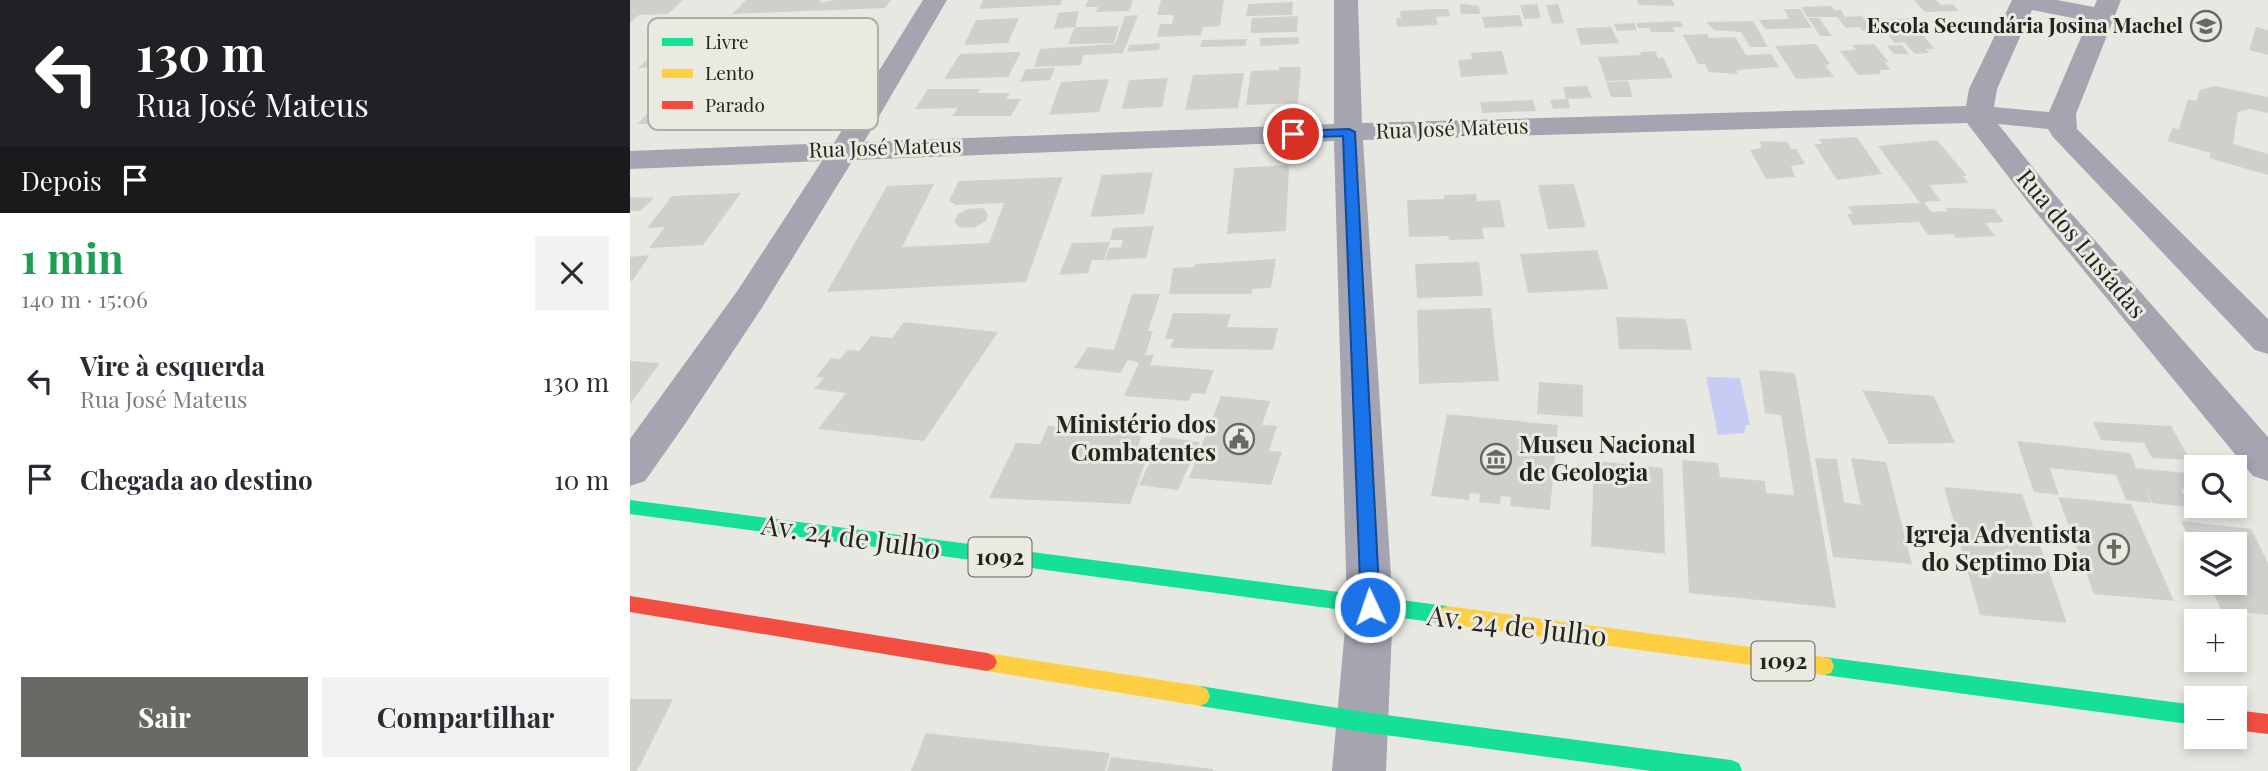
<!DOCTYPE html>
<html lang="pt">
<meta charset="utf-8">
<style>
:root{--surface:#fff;--page:#f2f2f3;--text:#2b2b33;--muted:#7c7c81;--accent:#696864}
body{margin:0;font-family:"Playfair Display",serif;background:var(--page);color:var(--text);height:100vh;display:flex;flex-direction:column;font-size:26px;white-space:nowrap}
*{box-sizing:border-box;margin:0}
p{font-size:23px;color:var(--muted)}
.icon{flex:none;width:38px;height:38px;fill:none;stroke:currentColor;stroke-width:2;stroke-linecap:round;stroke-linejoin:round}
.map{position:relative;flex:1;overflow:hidden}
.details{display:flex;flex-direction:column;background:var(--surface);width:630px}
.details>*{flex:none}
.banner{background:#202124;color:#fff;overflow:hidden}
.controls{position:absolute;left:1554px;top:455px;display:grid;gap:14px}
.controls a{display:grid;place-items:center;width:63px;height:63px;border-radius:0px;background:var(--surface);box-shadow:0 4px 10px #0003;font-size:35px}
.pin{position:absolute;display:grid;place-items:center;width:60px;height:60px;color:#fff;margin:-30px;border:4px solid #fff;border-radius:50%;box-shadow:0 2px 7px #0007}
.me{position:absolute;width:77px;margin:-38px;rotate:357deg;stroke-linejoin:round;filter:drop-shadow(0 0 5px #0008)}
.turn{display:flex;align-items:center;gap:24px;height:147px;padding:0 21px;font-size:32px}
.turn .icon{width:91px;height:91px;stroke-width:2.5}
.turn b{display:block;font-size:49px;line-height:60px}
.then{display:flex;align-items:center;height:66px;padding:0 21px;background:#0003;gap:14px;font-size:26px}
.round{display:grid;place-items:center;flex:none;width:74px;height:74px;border-radius:0px;background:var(--page)}
.overview{display:flex;align-items:center;justify-content:space-between;height:119px;padding:0 21px}
h1{font-size:42px;font-weight:700;line-height:52px;color:#1e9e55}
.action{display:flex;gap:14px;margin-top:auto;padding:14px 21px}
.action a{flex:1;height:80px;border-radius:0px;background:var(--accent);color:#fff;font-size:28px;font-weight:700;line-height:80px;text-align:center}
.action a+a{background:var(--page);color:var(--text)}
ul{padding:0;list-style:none}
li{display:flex;align-items:center;gap:21px;height:98px;padding:0 21px}
li div{flex:1}
li b{display:block;font-size:26px}
li em{font-style:normal}
main{display:flex;flex:1;min-height:0}
.map>svg:first-child{display:block}
.water{fill:#c7ccf4}
.building{fill:#d0cfcc}
.lines{fill:none;stroke-linecap:round;stroke-linejoin:round}
.street{fill:#a4a5b1;fill-rule:evenodd}
.fast{fill:#16e098;fill-rule:evenodd}
.slow{fill:#ffcf43;fill-rule:evenodd}
.jam{fill:#f24e42;fill-rule:evenodd}
.route{fill:#1a73e8;stroke:#114b97;stroke-width:2}
.labels{text-anchor:middle;stroke-width:6;stroke-linejoin:round;paint-order:stroke}
.far-poi-label{font-size:21px;font-weight:bold;fill:#242320;stroke:#ebeae0;text-anchor:end}
.far-street-label{font-size:21px;fill:#242320;stroke:#ebeae0}
.shield{fill:#ebeae0;stroke:#605f5a;stroke-width:2}
.shield-label{font-size:23px;font-weight:bold;fill:#242320}
.street-label{font-size:24px;fill:#242320;stroke:#ebeae0}
.poi-label{font-size:24px;font-weight:bold;fill:#242320;stroke:#ebeae0;text-anchor:end}
.near-street-label{font-size:28px;fill:#242320;stroke:#ebeae0}
.key{fill:#ebeae0;stroke:#afaea6;stroke-width:2}
.key-label{font-size:19px;fill:#242320}
</style>
<main>
<section class="details">
<div class="banner">
<div class="turn"><svg class="icon" aria-label="left" viewBox="0 0 24 24"><path d="M17 20v-9H6M10 6l-5 5 5 5"/></svg><div><b>130 m</b>Rua José Mateus</div></div>
<div class="then">Depois<svg class="icon" aria-label="arrive" viewBox="0 0 24 24"><path d="M6 21V4h12l-3 4 3 4H6"/></svg></div>
</div>
<div class="overview"><div><h1>1 min</h1><p>140 m · 15:06</p></div><a class="round"><svg class="icon" aria-label="close" viewBox="0 0 24 24"><path d="M6 6l12 12M18 6L6 18"/></svg></a></div>
<ul>
<li><svg class="icon" aria-label="left" viewBox="0 0 24 24"><path d="M17 20v-9H6M10 6l-5 5 5 5"/></svg><div><b>Vire à esquerda</b><p>Rua José Mateus</p></div><em>130 m</em></li>
<li><svg class="icon" aria-label="arrive" viewBox="0 0 24 24"><path d="M6 21V4h12l-3 4 3 4H6"/></svg><div><b>Chegada ao destino</b></div><em>10 m</em></li>
</ul>
<div class="action"><a>Sair</a><a>Compartilhar</a></div>
</section>
<div class="map">
<svg width="1638" height="771" viewBox="0 0 1638 771">
<rect width="100%" height="100%" fill="#e8e8e3"/>
<path class="water" d="M1076,377L1110,378L1120,425H1116L1114,433L1088,435Z"/>
<g class="building">
<path d="M0,0H53L38,14L9,15L0,23Z"/>
<path d="M116,0H191L189,3L206,0H261L255,8L102,14Z"/>
<path d="M353,0H432L430,5L349,9Z"/>
<path d="M458,0H503L499,11L466,12L468,7H455Z"/>
<path d="M531,0H594L590,26L573,27L571,35L527,37L530,24H542L544,15H527Z"/>
<path d="M1007,0H1042L1045,6L1009,5Z"/>
<path d="M1284,0H1306L1311,5L1323,4L1329,11L1295,12Z"/>
<path d="M663,2L662,15L616,16L618,4Z"/>
<path d="M833,4L849,6L850,14H831L830,5Z"/>
<path d="M907,4L911,18L894,19L890,5Z"/>
<path d="M928,4L934,23L922,24L916,5Z"/>
<path d="M1202,6L1204,10H1211L1215,17L1232,16L1247,34H1236L1230,27L1216,28L1207,17H1177L1171,7Z"/>
<path d="M806,9H818L820,16L806,17L808,25L767,27L766,18H771L770,11Z"/>
<path d="M1154,9H1170L1182,28L1135,29L1129,20L1159,19Z"/>
<path d="M449,11L445,27L424,29L428,13Z"/>
<path d="M508,15L493,53L453,55L451,65L404,67L410,49L485,44L495,16Z"/>
<path d="M890,15L893,26L855,28L852,17Z"/>
<path d="M668,16L667,32L620,33L622,18Z"/>
<path d="M389,18L378,43L334,45L346,20Z"/>
<path d="M1178,18H1189L1202,36H1190Z"/>
<path d="M1287,18L1302,34H1292L1305,49H1296L1299,53L1285,54L1274,42L1265,43L1254,30L1261,29L1252,19Z"/>
<path d="M1051,21L1053,27H1042L1045,32H1021L1019,28H1008L1006,23Z"/>
<path d="M1123,21L1138,47H1120L1111,32L1084,30L1076,22Z"/>
<path d="M1004,23L1007,30L987,31L984,24Z"/>
<path d="M489,26L484,43L438,44L445,27Z"/>
<path d="M981,27L989,43L951,45L946,28Z"/>
<path d="M1626,27L1638,30V55L1619,50Z"/>
<path d="M1077,34L1079,38L1105,37L1116,55L1141,54L1149,67L1106,70L1108,74L1079,72L1075,64H1068L1053,35Z"/>
<path d="M669,37V44L630,46V38Z"/>
<path d="M617,39L615,46L570,47L572,40Z"/>
<path d="M530,43L529,50L497,52L499,45Z"/>
<path d="M1186,44L1200,64L1195,65L1204,77L1166,79L1145,46Z"/>
<path d="M1244,44L1259,62H1255L1260,70H1249L1251,74L1228,75L1210,51L1226,50L1222,45Z"/>
<path d="M1272,45L1279,54H1264L1257,46Z"/>
<path d="M872,51L878,74L831,77L828,60L842,59L841,53Z"/>
<path d="M1025,51L1028,58L1033,57L1043,78L976,81L968,57L1011,55L1010,52Z"/>
<path d="M391,52L378,77L314,79L330,54Z"/>
<path d="M59,55L46,67L8,68L21,56Z"/>
<path d="M649,67H671L668,103L616,105L621,71L649,70Z"/>
<path d="M425,68L420,80L390,82L396,69Z"/>
<path d="M614,73L608,108L555,110L563,75Z"/>
<path d="M538,78L532,107L492,109L499,80Z"/>
<path d="M479,79L469,112L419,115L431,82Z"/>
<path d="M998,81L1003,97H981L976,82Z"/>
<path d="M957,86L962,98L936,99L933,87Z"/>
<path d="M1585,86L1638,97V113L1620,109L1608,112L1603,144L1638,154V175L1579,158L1581,153L1537,141L1543,128L1549,129L1558,99L1566,101L1570,90Z"/>
<path d="M298,89H350L347,93H380L376,99H391L381,116H322L328,108L285,109Z"/>
<path d="M40,92H88L57,123L7,124Z"/>
<path d="M938,99L940,108L923,109L920,100Z"/>
<path d="M903,100L906,111L852,113L850,102Z"/>
<path d="M1227,137L1252,174L1207,180L1184,144H1192L1189,139Z"/>
<path d="M1307,140L1337,176H1333L1339,183L1299,185L1311,201L1294,202L1301,212L1318,211L1316,208L1364,209L1374,222L1355,223L1365,236L1326,238L1323,234L1298,235L1289,222L1223,225L1217,214H1223L1218,206L1290,203L1248,146Z"/>
<path d="M1130,141L1157,142L1161,149H1166L1175,164L1161,166L1165,177L1136,179L1120,150L1131,148Z"/>
<path d="M659,165L656,231L597,234L604,168Z"/>
<path d="M523,172L514,214L460,217L472,175Z"/>
<path d="M433,177L396,282L197,292L257,186L304,184L272,247L359,243L374,203L326,205L319,201L329,181Z"/>
<path d="M944,184L956,227L918,229L908,185Z"/>
<path d="M111,193L73,245L19,248L35,227L17,228L42,196Z"/>
<path d="M846,194L847,201L870,200L875,227L852,228L854,239L819,240L818,236L779,237L777,200L814,199V195Z"/>
<path d="M0,197L24,198L10,211H0Z"/>
<path d="M353,208L358,214L356,221L345,227L331,228L324,222L328,214L339,209Z"/>
<path d="M524,226L516,258L475,260L479,248L491,247L493,240H480L483,228Z"/>
<path d="M480,242L474,260H462L458,273L429,275L442,243Z"/>
<path d="M967,250L979,289L898,293L890,254Z"/>
<path d="M20,255L2,281H0V257Z"/>
<path d="M646,259L641,288L622,289V294H539L543,268L565,267V264Z"/>
<path d="M849,262L853,296L787,298L785,264Z"/>
<path d="M502,294H530L518,331H523L515,355H524L520,365L584,370L575,394L562,393L559,401L494,396L509,363L503,361L498,360L490,373L444,368L458,347L484,350Z"/>
<path d="M861,308L869,381L789,384L787,310Z"/>
<path d="M543,313L601,314L597,327L648,328L643,350L540,348L544,339H535Z"/>
<path d="M986,317L1056,319L1062,350L989,349Z"/>
<path d="M274,322L368,332L294,441L188,429L216,393L184,389L194,378L186,377L201,358L210,359L218,350L229,351L241,336L262,338Z"/>
<path d="M0,361L30,363L0,404Z"/>
<path d="M1129,370L1165,373L1206,608L1059,593L1052,460L1088,463L1090,477L1135,481L1136,493L1164,495L1151,415L1135,413Z"/>
<path d="M909,382L953,385V417L907,414Z"/>
<path d="M1232,390L1304,396L1325,443L1259,444Z"/>
<path d="M591,396L640,401L632,425L647,426L639,451L652,452L641,485L559,478Z"/>
<path d="M817,414L928,425L920,510L880,506L881,497L871,496L870,504L849,502L850,494L840,493L839,500L801,496Z"/>
<path d="M1463,422L1541,426L1560,460L1522,458L1514,443L1471,440Z"/>
<path d="M418,426L514,430L508,446L521,447L500,504L359,498L386,443L410,444Z"/>
<path d="M532,437L570,442L548,490L509,485Z"/>
<path d="M1387,441L1500,453L1506,468L1566,474V491L1551,489L1559,507L1522,503L1516,488L1521,503L1496,500L1486,475L1420,468L1429,495L1404,492Z"/>
<path d="M1185,458L1207,459L1214,502L1231,505L1221,458L1256,462L1282,564L1203,557Z"/>
<path d="M964,461L1033,468L1035,554L961,546Z"/>
<path d="M1314,487L1392,494L1437,623L1350,615Z"/>
<path d="M1428,497L1501,504L1544,601L1464,594Z"/>
<path d="M1551,521L1621,529L1638,563V615L1591,610L1579,583H1605V544H1566V555Z"/>
<path d="M0,699H43L7,771H0Z"/>
<path d="M296,733L480,753L475,771H281Z"/>
<path d="M481,757L583,769V771H477Z"/>
</g>
<g class="lines">
<path class="street" d="M293,0H317L234,142L704,124V0H728L732,123L1336,106L1339,89L1382,0H1427L1464,7L1467,0H1491L1446,114L1447,129L1638,319V354L1625,350L1423,137L1418,129L1368,124L1426,196L1638,437V481L1623,476L1404,210L1337,123L733,140L763,607L756,771H702L717,607L704,141L223,160L133,306L55,424L15,481L0,486V439L108,290L192,161L0,169V151L204,143ZM1402,10L1458,21L1419,112L1364,107L1367,89Z"/>
<g class="fast">
<path d="M0,500L817,606L824,609L827,615L824,621L817,624L0,514Z"/>
<path d="M1194,657L1566,705V725L1194,675L1187,673L1184,666L1187,659Z"/>
<path d="M570,686L733,712L1101,760L1109,763L1112,771H1021L733,732L570,706L563,703L560,696L563,689Z"/>
</g>
<g class="slow">
<path d="M817,606L1194,657L1201,659L1204,666L1201,673L1194,675L817,624L810,621L807,615L810,609Z"/>
<path d="M357,653L570,686L577,689L580,696L577,703L570,706L357,671L350,668L347,662L350,656Z"/>
</g>
<g class="jam">
<path d="M0,596L357,653L364,656L367,662L364,668L357,671L0,612Z"/>
<path d="M1605,710L1638,714V734L1605,730Z"/>
</g>
</g>
<path class="route" d="M719,129L725,132L750,607L747,613L740,616L734,613L731,607L713,136L663,138L657,134L663,131Z"/>
<defs>
<g id="school-ring" transform="scale(1.575)"><circle r="9.5" fill="#ebeae0" stroke="#696864" stroke-width="1.5"/><path d="M0-5L7-2L0 1L-7-2ZM-4 1L0 2.5L4 1V4Q0 6-4 4Z" fill="#696864"/></g>
<g id="civic-ring" transform="scale(1.575)"><circle r="9.5" fill="#ebeae0" stroke="#696864" stroke-width="1.5"/><path d="M-.6-6.5H3V-4.5H.6V-3L4-1V1h2V6H-6V1h2V-1L-.6-3ZM-1.2 2.5V6h2.4V2.5Z" fill="#696864"/></g>
<g id="museum-ring" transform="scale(1.575)"><circle r="9.5" fill="#ebeae0" stroke="#696864" stroke-width="1.5"/><path d="M0-6L6-3V-2H-6V-3ZM-5-1h2V3h-2ZM-1-1h2V3h-2ZM3-1h2V3H3ZM-6 4H6V6H-6Z" fill="#696864"/></g>
<g id="church-ring" transform="scale(1.575)"><circle r="9.5" fill="#ebeae0" stroke="#696864" stroke-width="1.5"/><path d="M-1.2-6h2.4v3.5h3.3v2.4h-3.3V6h-2.4V-.1h-3.3v-2.4h3.3Z" fill="#696864"/></g>
</defs>
<g fill-rule="evenodd">
<use href="#school-ring" x="1576" y="26"/>
<use href="#civic-ring" x="609" y="439"/>
<use href="#museum-ring" x="866" y="459"/>
<use href="#church-ring" x="1484" y="549"/>
</g>
<g class="labels">
<g class="far-poi-label">
<text x="1553" y="33">Escola Secundária Josina Machel</text>
</g>
<g class="far-street-label">
<text transform="translate(822 129) rotate(-2)" y="7">Rua José Mateus</text>
<text transform="translate(255 148) rotate(-2)" y="7">Rua José Mateus</text>
</g>
<g class="shield">
<rect x="338.5" y="537.5" width="63" height="39" rx="5"/>
<rect x="1121.5" y="641.5" width="63" height="39" rx="5"/>
</g>
<g class="shield-label">
<text x="370" y="565">1092</text>
<text x="1153" y="669">1092</text>
</g>
<g class="street-label">
<text transform="translate(1451 244) rotate(50)" y="8">Rua dos Lusíadas</text>
</g>
<g class="poi-label">
<text x="586" y="433">Ministério dos<tspan x="586" dy="28">Combatentes</tspan></text>
<text x="889" y="453" text-anchor="start">Museu Nacional<tspan x="889" dy="28">de Geologia</tspan></text>
<text x="1461" y="543">Igreja Adventista<tspan x="1461" dy="28">do Septimo Dia</tspan></text>
</g>
<g class="near-street-label">
<text transform="translate(221 537) rotate(8)" y="10">Av. 24 de Julho</text>
<text transform="translate(887 626) rotate(7)" y="10">Av. 24 de Julho</text>
</g>
</g>
<rect x="18" y="18" width="230" height="112" rx="10" class="key"/>
<rect x="32" y="38" width="31" height="8" fill="#16e098"/>
<rect x="32" y="69" width="31" height="9" fill="#ffcf43"/>
<rect x="32" y="101" width="31" height="8" fill="#f24e42"/>
<g class="key-label">
<text x="75" y="49">Livre</text>
<text x="75" y="80">Lento</text>
<text x="75" y="112">Parado</text>
</g>
</svg>
<div class="controls">
<a><svg class="icon" aria-label="search" viewBox="0 0 24 24"><circle cx="10" cy="10" r="6"/><path d="M15 15l6 6"/></svg></a>
<a><svg class="icon" aria-label="layers" viewBox="0 0 24 24"><path d="M12 4l9 5-9 5-9-5zM3 14l9 5 9-5"/></svg></a>
<a>+</a>
<a>−</a>
</div>
<div class="pin" style="left:663px;top:134px;background:#d93025"><svg class="icon" aria-label="arrive" viewBox="0 0 24 24"><path d="M6 21V4h12l-3 4 3 4H6"/></svg></div>
<svg class="me" style="left:740px;top:607px" viewBox="-20 -20 40 40"><circle r="17" fill="#1a73e8" stroke="#fff" stroke-width="3"/><path d="M0-11L8 9 0 5-8 9z" fill="#fff"/></svg>
</div>
</main>
